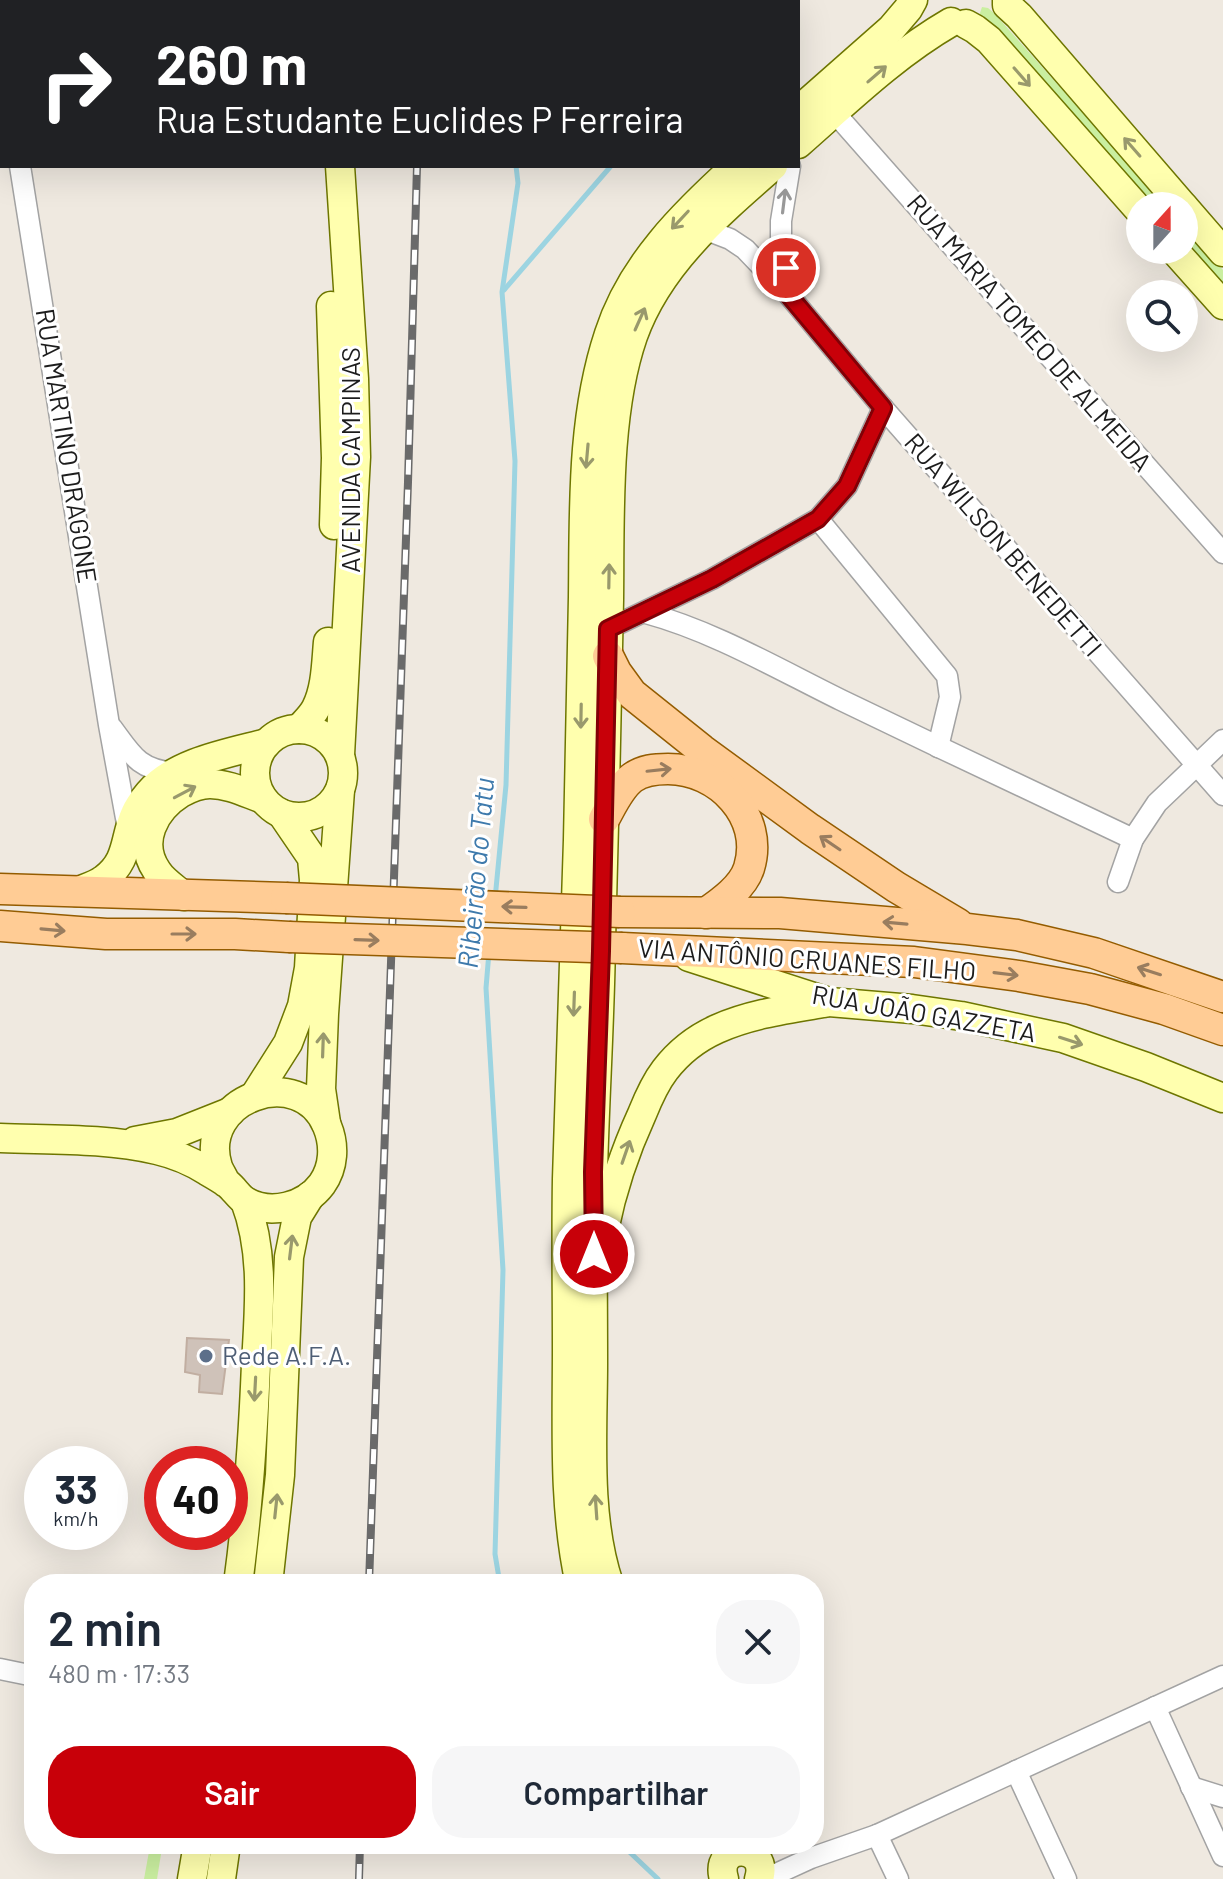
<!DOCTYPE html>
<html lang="pt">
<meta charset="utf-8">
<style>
:root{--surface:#fff;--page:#f6f6f7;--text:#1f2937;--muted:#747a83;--accent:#c80009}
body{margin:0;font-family:Barlow,sans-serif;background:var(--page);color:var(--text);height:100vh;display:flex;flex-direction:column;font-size:30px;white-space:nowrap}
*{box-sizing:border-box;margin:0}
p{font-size:26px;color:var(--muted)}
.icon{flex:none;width:44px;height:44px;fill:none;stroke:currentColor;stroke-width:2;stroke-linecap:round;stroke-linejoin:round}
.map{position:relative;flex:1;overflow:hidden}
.side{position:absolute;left:24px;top:1574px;width:800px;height:280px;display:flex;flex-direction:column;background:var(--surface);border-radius:32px;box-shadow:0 8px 32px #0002}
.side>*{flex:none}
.banner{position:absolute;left:0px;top:0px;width:800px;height:168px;box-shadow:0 8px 32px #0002;background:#202124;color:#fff;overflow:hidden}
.needle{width:52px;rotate:21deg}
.tools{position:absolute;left:1126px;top:192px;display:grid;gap:16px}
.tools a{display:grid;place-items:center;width:72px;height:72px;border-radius:50%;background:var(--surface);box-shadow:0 8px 32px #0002;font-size:40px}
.speed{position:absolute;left:24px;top:1446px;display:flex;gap:16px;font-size:40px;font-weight:700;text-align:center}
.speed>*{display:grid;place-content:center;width:104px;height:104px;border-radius:50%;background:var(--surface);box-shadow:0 8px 32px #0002;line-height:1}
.speed small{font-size:20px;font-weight:400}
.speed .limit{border:12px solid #d22;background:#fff;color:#111}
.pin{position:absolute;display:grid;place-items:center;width:68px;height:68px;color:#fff;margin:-34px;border:4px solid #fff;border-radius:50%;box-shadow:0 2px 8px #0007}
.me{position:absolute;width:88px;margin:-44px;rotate:0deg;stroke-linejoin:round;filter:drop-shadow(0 0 6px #0008)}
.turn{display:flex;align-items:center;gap:28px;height:168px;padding:0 24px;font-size:36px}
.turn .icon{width:104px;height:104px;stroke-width:2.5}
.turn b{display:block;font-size:56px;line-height:68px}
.round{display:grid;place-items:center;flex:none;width:84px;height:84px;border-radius:32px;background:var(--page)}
.headline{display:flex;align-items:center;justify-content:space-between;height:136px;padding:0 24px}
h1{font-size:48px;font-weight:600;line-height:60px}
.primary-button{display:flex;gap:16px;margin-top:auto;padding:16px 24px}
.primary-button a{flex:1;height:92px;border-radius:32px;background:var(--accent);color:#fff;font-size:32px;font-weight:600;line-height:92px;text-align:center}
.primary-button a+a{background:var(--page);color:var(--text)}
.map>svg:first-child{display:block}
.grass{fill:#caefa0}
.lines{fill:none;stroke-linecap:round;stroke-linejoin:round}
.stream{stroke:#9cd4e1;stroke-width:5}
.building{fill:#cfc2b9;stroke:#c1aea1;stroke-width:2}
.street-casing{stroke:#a3a3a3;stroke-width:23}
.secondary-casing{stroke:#6e7600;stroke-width:31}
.primary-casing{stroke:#945c00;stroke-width:33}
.street{stroke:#fff;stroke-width:20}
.secondary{stroke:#ffffae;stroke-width:28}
.primary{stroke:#ffcc95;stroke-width:30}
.rail-casing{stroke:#6a6a6a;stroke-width:8}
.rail{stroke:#fff;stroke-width:5;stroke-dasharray:15;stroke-linecap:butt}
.primary-bridge-casing{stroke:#945c00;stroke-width:33;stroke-linecap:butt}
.primary-bridge{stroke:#ffcc95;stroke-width:30}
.oneway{stroke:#99996c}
.oneway2{stroke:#999}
.oneway3{stroke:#997d5f}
.route-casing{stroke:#820006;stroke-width:20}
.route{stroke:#c80009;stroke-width:14}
.service-dot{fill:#5c6f8a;stroke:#fff;stroke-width:3}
.labels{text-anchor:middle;stroke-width:6;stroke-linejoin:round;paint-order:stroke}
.street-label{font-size:26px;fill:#1c1c1c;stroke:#fff}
.service-label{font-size:26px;fill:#4e5e75;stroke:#fff;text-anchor:start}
.water-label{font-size:28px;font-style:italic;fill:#3e7aac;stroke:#fff}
</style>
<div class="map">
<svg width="1223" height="1879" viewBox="0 0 1223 1879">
<rect width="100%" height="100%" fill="#efe9e0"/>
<g class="grass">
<path d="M982,7L988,8L994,13L1166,206H1148L979,16Z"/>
<path d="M1184,226L1223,270V290L1184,247Z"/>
<path d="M150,1846L162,1848L157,1879H144Z"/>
</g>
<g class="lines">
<g class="stream">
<path d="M498,0V2"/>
<path d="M752,2L754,0"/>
<path d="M504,290L611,166"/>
<path d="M495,899L506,785L515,461L502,292L518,183L516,166"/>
<path d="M489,952L486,988L503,1270L495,1554L500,1584"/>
<path d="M621,1844L658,1879"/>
</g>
</g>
<path class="building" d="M187,1338L229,1340L222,1394L199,1392L200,1375L185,1372Z"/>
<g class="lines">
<g class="street-casing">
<g id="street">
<path d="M0,47L2,59"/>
<path d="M834,112L1223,553"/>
<path d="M20,166L109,725L128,829"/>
<path d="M704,229L730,239L745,249L787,293L883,408L1223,795"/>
<path d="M787,293L781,239V221L790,166"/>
<path d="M818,519L947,676L950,697L938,747"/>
<path d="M646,613C713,631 778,669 841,700C938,747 1036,793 1133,839"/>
<path d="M608,629L712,579L818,519L847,486L883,408"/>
<path d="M112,728C132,755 138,769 173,773"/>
<path d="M1118,882L1133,839L1157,803L1223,740"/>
<path d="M0,1669L34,1676"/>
<path d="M1155,1707L1223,1856"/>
<path d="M1016,1771L1066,1879"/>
<path d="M1191,1787L1223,1797"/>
<path d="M877,1835L898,1879"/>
<path d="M765,1879L811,1858L877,1835L1223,1676"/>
</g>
</g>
<g class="secondary-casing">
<g id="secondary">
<path d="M305,0V2"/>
<path d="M1007,0V5L1019,16L1183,206"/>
<path d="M966,24L975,29L989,40L1140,211"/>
<path d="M798,111L891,29L908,9L913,0"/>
<path d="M798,144C847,101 894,55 951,22"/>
<path d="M1184,207L1223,252"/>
<path d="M1174,250L1223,305"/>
<path d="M331,306L336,458L334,525"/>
<path d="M299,729C305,722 312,716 316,708C326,688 326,664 328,642"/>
<circle cx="299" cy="773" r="44"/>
<path d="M340,755L356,457L354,379L340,166"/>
<path d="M76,892C85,888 97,885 104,879C129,861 124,838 135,814C138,807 144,799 149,793C175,762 229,753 267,743"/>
<path d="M184,896C176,889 163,881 157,871C137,842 154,810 181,793C190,788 200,784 210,784C229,784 246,793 263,799"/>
<path d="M689,957L829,1002L912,1009L961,1016L1063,1038L1146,1067L1223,1098"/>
<path d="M255,1095L288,1043L302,1006L309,968L314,880L312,858L282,814"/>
<path d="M326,1123L321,1089L324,1014L340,790"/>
<path d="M0,1138C52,1140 106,1138 157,1150C174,1154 193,1162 207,1171C214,1175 221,1179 228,1184C234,1189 239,1197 245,1201C270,1216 305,1207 322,1184C334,1167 335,1145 327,1126C300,1061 196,1099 218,1167C220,1172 224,1178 226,1183"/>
<path d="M135,1141L177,1133L230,1112"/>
<path d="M604,1230C612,1190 625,1151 642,1114C648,1099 655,1083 665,1070C678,1053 697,1038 717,1029C750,1014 788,1009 824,1003"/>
<path d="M238,1584C248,1511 253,1438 256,1364C259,1309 265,1253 245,1201"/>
<path d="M268,1584L280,1475L289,1257L297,1217L310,1196"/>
<path d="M580,1584C563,1508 567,1427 567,1349C567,1292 566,1236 567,1179C570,1066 575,953 578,840C580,759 582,678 583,597C584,510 581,418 609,334C631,265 684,213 736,166"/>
<path d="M609,1584C586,1516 593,1434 593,1363C593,1299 592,1235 593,1171C595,1094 600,1018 601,941C604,827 607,714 609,600C610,517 606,414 633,336C658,265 718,214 773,166"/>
<path d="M192,1879L198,1844"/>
<path d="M221,1879L226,1844"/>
<path d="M724,1879C713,1842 770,1843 759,1879"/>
</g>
</g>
<g class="primary-casing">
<g id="primary">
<path d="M608,656L616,672L632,694L702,750L810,829L896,887L958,924"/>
<path d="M604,819C612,805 619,788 632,778C643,770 655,769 668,769C718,769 765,816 749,868C743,887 722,902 706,913"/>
<path d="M0,889L286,898"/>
<path d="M620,912L780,913L967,929L1017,935L1094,953L1223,997"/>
<path d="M0,926L106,934H235L289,937"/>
<path d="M622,948L914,962L1019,976L1090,989L1164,1009L1223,1030"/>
</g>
</g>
<use href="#street" class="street"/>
<use href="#secondary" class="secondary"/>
<use href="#primary" class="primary"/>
<g class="rail-casing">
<g id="rail">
<path d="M416,0V2"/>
<path d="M369,1584L408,482L417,166"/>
<path d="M359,1879L360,1844"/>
</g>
</g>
<use href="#rail" class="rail"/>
<g class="primary-bridge-casing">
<g id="primary-bridge">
<path d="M286,898L620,912"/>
<path d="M289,937L622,948"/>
</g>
</g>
<use href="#primary-bridge" class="primary-bridge"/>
</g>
<defs><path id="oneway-shaft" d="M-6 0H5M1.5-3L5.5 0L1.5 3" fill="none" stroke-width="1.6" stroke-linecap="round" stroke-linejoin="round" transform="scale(2)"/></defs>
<g class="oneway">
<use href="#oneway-shaft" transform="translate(877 74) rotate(-41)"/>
<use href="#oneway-shaft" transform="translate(1022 77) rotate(49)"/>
<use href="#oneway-shaft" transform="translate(1132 147) rotate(-131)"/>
<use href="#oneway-shaft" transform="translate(680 220) rotate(133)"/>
<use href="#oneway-shaft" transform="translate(640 319) rotate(-66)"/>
<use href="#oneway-shaft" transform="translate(587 456) rotate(95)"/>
<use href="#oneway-shaft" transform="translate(609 576) rotate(-89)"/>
<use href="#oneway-shaft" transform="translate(581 716) rotate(91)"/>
<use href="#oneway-shaft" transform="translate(185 792) rotate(-28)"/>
<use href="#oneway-shaft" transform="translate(574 1004) rotate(92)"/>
<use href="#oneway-shaft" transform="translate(1071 1041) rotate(18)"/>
<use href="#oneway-shaft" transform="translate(323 1045) rotate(-88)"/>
<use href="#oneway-shaft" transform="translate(626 1152) rotate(-71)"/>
<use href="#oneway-shaft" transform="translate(291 1247) rotate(-83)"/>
<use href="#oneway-shaft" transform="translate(255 1389) rotate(93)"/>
<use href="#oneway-shaft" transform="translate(276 1506) rotate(-84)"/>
<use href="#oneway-shaft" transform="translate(596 1507) rotate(-94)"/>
</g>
<use class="oneway2" href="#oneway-shaft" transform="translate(784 201) rotate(-83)"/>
<g class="oneway3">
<use href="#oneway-shaft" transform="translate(659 770) rotate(-6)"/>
<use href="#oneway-shaft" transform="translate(830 843) rotate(-146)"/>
<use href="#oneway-shaft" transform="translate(514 907) rotate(-178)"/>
<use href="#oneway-shaft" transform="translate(895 923) rotate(-175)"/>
<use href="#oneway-shaft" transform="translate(53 930) rotate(5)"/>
<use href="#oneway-shaft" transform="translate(184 934)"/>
<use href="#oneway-shaft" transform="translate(367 940) rotate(2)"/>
<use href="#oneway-shaft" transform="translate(1149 971) rotate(-162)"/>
<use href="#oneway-shaft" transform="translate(1006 974) rotate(7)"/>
</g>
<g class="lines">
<g class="route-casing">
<path id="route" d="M594,1254L593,1172L601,951L608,629L712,579L818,519L847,486L883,408L787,293L786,268"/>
</g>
<use href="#route" class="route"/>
</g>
<circle class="service-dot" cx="206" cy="1356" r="8"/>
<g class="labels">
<g class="street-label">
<text transform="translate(1029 333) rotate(49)" y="9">RUA MARIA TOMEO DE ALMEIDA</text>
<text transform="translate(66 446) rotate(81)" y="9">RUA MARTINO DRAGONE</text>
<text transform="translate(351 460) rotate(-90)" y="9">AVENIDA CAMPINAS</text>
<text transform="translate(1003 545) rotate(49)" y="9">RUA WILSON BENEDETTI</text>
<text transform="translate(807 960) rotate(4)" y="9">VIA ANTÔNIO CRUANES FILHO</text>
<text transform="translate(924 1014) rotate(10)" y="9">RUA JOÃO GAZZETA</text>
</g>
<g class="service-label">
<text x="222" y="1365">Rede A.F.A.</text>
</g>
<g class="water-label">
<text transform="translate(476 873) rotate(-85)" y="10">Ribeirão do Tatu</text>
</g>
</g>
</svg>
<div class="tools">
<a><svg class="needle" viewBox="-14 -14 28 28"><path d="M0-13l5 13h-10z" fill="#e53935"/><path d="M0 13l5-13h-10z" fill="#747a83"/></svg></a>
<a><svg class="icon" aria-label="search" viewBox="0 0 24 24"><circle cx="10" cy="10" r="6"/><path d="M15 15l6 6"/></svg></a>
</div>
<div class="speed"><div>33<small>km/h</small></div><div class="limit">40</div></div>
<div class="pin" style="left:786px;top:268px;background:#d93025"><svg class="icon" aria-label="arrive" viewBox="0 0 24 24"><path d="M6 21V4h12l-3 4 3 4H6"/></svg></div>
<svg class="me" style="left:594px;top:1254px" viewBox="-20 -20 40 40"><circle r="17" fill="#c80009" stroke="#fff" stroke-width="3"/><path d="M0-11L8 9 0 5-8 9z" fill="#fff"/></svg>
<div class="banner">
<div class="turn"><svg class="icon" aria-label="right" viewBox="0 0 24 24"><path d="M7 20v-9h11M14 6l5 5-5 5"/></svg><div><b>260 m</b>Rua Estudante Euclides P Ferreira</div></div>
</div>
<section class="side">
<div class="headline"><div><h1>2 min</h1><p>480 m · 17:33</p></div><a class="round"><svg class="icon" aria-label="close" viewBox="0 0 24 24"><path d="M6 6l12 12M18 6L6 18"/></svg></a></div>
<div class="primary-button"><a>Sair</a><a>Compartilhar</a></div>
</section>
</div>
